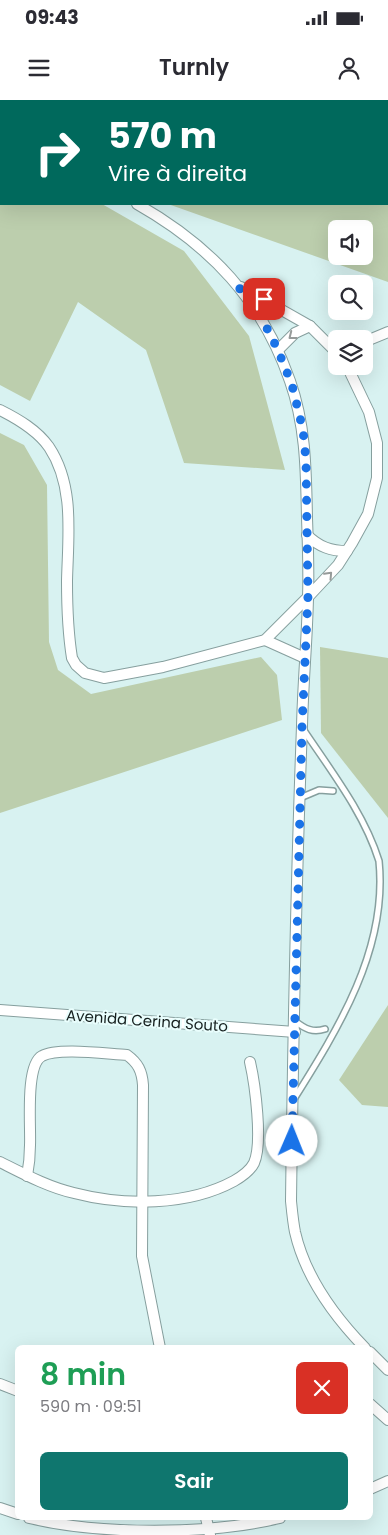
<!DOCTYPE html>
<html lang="pt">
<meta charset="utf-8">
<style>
:root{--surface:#fff;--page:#f7f7f7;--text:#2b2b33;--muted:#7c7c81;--accent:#0f766e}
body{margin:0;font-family:Poppins,sans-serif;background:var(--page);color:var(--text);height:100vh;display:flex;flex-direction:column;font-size:19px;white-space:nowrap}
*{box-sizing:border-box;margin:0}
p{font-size:16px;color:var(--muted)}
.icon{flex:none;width:28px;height:28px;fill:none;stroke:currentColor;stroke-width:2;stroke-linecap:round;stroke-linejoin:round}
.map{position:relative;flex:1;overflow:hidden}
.side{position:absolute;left:15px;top:1245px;width:358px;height:175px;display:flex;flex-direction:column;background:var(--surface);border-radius:8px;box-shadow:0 5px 20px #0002}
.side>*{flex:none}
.top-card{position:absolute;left:0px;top:0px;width:389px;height:105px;box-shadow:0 5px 20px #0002;background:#00695c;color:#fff;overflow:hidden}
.controls{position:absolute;left:328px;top:120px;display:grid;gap:10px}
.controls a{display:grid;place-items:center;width:45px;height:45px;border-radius:8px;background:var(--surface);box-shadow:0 5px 20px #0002;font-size:25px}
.pin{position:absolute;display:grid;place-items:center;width:42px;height:42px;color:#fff;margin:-21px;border-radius:10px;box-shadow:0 2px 8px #0006}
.me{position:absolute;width:55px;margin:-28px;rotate:1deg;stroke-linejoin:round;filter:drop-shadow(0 0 4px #0008)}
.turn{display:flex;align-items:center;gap:18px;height:105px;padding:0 25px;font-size:22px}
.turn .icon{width:65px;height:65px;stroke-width:2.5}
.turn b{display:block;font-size:35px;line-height:42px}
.round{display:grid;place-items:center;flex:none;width:52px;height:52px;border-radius:8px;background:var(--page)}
.head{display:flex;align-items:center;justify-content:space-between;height:85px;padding:0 25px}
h1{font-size:30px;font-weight:600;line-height:38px;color:#1e9e55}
.button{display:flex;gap:10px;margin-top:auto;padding:10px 25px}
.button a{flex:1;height:58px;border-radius:8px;background:var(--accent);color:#fff;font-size:20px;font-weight:600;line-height:58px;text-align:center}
.status{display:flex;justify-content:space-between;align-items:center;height:35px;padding:0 25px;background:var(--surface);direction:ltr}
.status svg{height:14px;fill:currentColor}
header{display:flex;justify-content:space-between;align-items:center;height:65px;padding:0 25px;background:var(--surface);font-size:22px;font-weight:600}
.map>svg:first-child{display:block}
.green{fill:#bccead;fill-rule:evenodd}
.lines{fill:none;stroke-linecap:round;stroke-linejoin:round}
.stream{stroke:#9bbeea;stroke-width:3}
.lane-casing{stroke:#869f9e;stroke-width:8}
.street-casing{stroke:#869f9e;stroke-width:12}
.lane{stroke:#fff;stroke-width:5}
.street{stroke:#fff;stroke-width:10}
.oneway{stroke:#969b9a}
.route{stroke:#1a73e8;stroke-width:9;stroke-dasharray:0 16.2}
.labels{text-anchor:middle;stroke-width:4;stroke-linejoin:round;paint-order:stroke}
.street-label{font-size:15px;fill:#16201f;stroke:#e9fefd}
</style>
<div class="status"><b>09:43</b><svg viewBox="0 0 49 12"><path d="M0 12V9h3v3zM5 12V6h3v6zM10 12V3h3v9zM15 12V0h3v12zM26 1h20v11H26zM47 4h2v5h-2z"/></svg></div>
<header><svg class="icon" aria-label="menu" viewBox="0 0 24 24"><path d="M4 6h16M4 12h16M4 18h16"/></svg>Turnly<svg class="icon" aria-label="person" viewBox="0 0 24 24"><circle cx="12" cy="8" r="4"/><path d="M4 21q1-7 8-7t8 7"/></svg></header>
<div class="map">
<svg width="388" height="1435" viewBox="0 0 388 1435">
<rect width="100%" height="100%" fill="#d8f2f1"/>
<g class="green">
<path d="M145,0H388V182L168,104H388V1ZM336,129H364V156H336Z"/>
<path d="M0,45L1,104H102L184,151L249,236L285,370L184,363L146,250L78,202L30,301L0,285Z"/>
<path d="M0,333L24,345L47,385L49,542L58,570L91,594L261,557L277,575L282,620L0,713Z"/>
<path d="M320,547L388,558V718L321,633Z"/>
<path d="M388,905V1007L362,1005L339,980Z"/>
</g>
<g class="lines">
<g class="stream">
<path d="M363,0L364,1"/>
<path d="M388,28V29"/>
</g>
<g class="lane-casing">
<g id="lane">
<path d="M0,0L3,1"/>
<path d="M55,0L58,1"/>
<path d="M300,698L319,690L333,691"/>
<path d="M295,921C305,929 313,933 325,929"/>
<path d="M294,999C338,929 388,849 379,761C364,713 331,671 303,629"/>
</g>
</g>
<g class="street-casing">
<g id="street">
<path d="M0,32L1,33"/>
<path d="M137,104C211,146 262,200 290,281C306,326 306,372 307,418C308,445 309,472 308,498C307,541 303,583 302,626C296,784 293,943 291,1101C292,1111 293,1122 295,1132C305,1176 334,1216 365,1248"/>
<path d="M241,187L310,226L336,252"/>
<path d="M364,242L388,232"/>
<path d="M278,250L295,233L310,226"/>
<path d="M0,310C18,319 37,330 49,347C75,386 68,436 67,481C67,506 68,533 72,558L76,565L85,573L104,578L163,567L265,540L309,496L338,465L352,443L368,414L377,378V343L369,312L347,266"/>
<path d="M307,435C319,447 331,451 347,451"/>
<path d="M265,540L305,558"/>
<path d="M0,910L295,932"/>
<path d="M0,1062C24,1074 48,1087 74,1093C124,1106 188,1106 234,1081C241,1077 250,1071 254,1063C263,1043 255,984 250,962"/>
<path d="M27,1076C29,1066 30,1056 30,1045C31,1027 25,965 42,956C58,947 107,954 127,955C138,963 142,971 143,985L142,1156L160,1248"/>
<path d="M370,1252L388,1270"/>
<path d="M0,1284L18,1291"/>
<path d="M370,1304L388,1320"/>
<path d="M370,1389L388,1381"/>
<path d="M0,1408L18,1414"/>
<path d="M29,1418C101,1435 208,1435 280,1418"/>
<path d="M206,1418L210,1435"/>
</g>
</g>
<use href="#lane" class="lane"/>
<use href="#street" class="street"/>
</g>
<defs><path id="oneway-chevron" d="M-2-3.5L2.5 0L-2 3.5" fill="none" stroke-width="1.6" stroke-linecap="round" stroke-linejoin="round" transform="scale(1.25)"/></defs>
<g class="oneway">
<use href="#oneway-chevron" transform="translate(292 236) rotate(142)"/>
<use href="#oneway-chevron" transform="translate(329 475) rotate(-47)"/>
</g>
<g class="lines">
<path class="route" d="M264,199L238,186L270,233L282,260L292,285L303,330L306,360L308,496L302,627L292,1041"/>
</g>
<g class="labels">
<g class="street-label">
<text transform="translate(147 921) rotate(4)" y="5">Avenida Cerina Souto</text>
</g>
</g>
</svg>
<div class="controls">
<a><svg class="icon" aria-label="sound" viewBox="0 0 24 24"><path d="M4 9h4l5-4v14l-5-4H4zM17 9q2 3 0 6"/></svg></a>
<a><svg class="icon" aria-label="search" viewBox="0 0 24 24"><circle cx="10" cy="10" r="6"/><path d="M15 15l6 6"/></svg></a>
<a><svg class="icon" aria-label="layers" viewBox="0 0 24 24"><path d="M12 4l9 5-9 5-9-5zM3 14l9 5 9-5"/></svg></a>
</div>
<div class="pin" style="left:264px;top:199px;background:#d93025"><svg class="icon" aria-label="arrive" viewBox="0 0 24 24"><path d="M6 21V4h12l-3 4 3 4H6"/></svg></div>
<svg class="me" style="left:292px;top:1041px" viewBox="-20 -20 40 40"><circle r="19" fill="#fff"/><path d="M0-13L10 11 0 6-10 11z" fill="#1a73e8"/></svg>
<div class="top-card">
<div class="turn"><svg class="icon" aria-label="right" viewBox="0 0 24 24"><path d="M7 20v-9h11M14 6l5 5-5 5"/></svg><div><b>570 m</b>Vire à direita</div></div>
</div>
<section class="side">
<div class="head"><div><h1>8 min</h1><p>590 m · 09:51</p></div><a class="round" style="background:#d93025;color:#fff"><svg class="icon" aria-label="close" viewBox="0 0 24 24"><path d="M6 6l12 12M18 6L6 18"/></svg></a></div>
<div class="button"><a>Sair</a></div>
</section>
</div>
